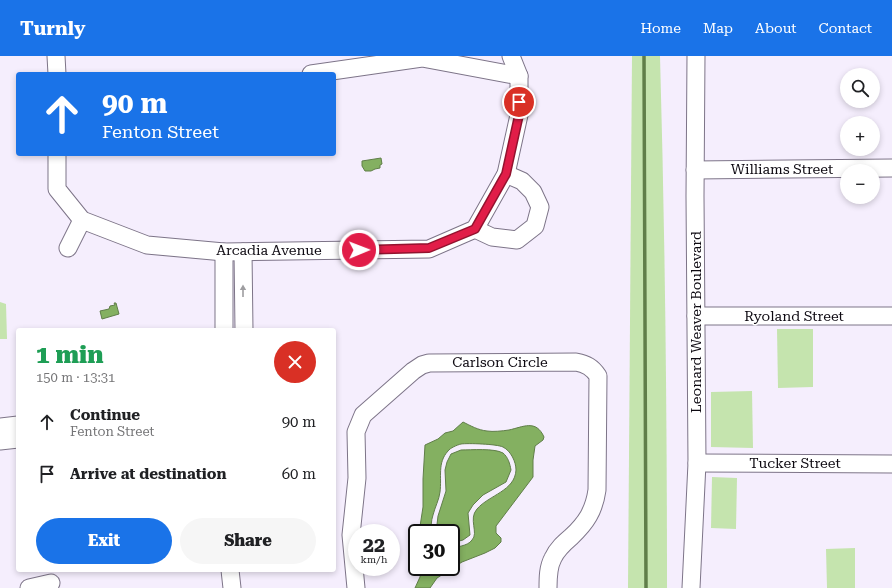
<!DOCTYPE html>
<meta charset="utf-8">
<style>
:root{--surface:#fff;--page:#f6f6f6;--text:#202124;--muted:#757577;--accent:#1a73e8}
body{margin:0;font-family:"Roboto Serif",serif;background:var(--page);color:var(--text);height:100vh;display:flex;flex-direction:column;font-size:15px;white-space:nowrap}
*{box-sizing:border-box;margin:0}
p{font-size:13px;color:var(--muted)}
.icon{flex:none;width:22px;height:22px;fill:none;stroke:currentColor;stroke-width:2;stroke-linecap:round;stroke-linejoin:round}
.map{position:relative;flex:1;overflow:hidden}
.drawer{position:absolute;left:16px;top:272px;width:320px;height:244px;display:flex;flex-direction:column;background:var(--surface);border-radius:4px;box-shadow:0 2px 6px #0003}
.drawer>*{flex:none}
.guide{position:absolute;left:16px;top:16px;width:320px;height:84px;border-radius:4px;box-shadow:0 2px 6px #0003;background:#1a73e8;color:#fff;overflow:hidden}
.buttons{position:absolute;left:840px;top:12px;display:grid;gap:8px}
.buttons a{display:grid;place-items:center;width:40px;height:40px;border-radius:50%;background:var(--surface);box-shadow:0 2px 6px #0003;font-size:20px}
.speed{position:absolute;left:348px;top:468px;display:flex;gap:8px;font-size:20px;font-weight:700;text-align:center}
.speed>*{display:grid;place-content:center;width:52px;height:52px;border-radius:50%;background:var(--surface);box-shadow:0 2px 6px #0003;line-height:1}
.speed small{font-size:10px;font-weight:400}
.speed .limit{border:2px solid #111;border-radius:6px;background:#fff;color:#111}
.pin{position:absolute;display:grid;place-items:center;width:34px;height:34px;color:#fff;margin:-17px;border:2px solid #fff;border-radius:50%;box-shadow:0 1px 4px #0007}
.me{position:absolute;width:44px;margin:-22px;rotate:89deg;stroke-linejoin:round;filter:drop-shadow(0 0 3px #0008)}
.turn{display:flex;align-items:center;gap:14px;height:84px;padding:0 20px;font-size:18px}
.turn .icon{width:52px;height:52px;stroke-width:2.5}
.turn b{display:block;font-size:28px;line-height:34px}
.round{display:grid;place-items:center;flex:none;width:42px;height:42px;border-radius:21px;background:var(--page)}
.headline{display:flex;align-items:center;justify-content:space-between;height:68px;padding:0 20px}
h1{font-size:24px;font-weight:800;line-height:30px;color:#1e9e55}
.action{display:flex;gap:8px;margin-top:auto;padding:8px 20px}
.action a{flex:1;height:46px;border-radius:24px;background:var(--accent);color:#fff;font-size:16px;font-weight:800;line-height:46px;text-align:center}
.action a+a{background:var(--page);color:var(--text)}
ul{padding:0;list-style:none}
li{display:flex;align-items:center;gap:12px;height:52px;padding:0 20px}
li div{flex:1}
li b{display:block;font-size:15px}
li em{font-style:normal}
header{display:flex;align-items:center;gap:24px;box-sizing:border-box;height:56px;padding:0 20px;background:var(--accent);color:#fff}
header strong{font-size:19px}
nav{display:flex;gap:22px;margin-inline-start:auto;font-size:14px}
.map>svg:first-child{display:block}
.green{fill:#c5e4ae}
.water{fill:#84b061;stroke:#607e49}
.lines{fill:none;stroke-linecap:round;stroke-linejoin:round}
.stream{stroke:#607e49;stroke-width:3.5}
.minor-casing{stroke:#7d7488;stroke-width:19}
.minor{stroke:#fff;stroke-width:17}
.oneway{fill:#9e9da0}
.route-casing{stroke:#92132f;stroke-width:10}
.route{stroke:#e11d48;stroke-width:7}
.labels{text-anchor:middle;stroke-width:3;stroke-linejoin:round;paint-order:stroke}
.street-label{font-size:14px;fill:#0d0911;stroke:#fff}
</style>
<header>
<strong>Turnly</strong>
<nav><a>Home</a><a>Map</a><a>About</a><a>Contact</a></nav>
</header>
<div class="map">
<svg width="892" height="532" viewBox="0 0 892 532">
<rect width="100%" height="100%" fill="#f5eefd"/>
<g class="green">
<path d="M632,0H660C665,177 667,355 667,532H628Z"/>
<path d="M0,246L6,248L7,283H0Z"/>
<path d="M777,273H813V331L778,332Z"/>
<path d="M752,335L753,392L711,391V336Z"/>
<path d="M712,421L737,422L736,473L711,472Z"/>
<path d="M855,492V532H827L826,493Z"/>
</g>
<g class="water">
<path d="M381,102L382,108L380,109V112L375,113L371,115H365L362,110V105Z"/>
<path d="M114,247H116L119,258L102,263L100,255L109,253L110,250L115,249Z"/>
<path d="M463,366C471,370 478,374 487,375C493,376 502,375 509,374C523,371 536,363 544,381L543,384L535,390L533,404V421L496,470V477L501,482V486L495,492L485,497L462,506L437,522L430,532H415L420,521L422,511H451V495C457,489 467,491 472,484C479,477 468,463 477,453C489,439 515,435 516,414C516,406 511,395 503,391C497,388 468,387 461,388C457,389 450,392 448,395C437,407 442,421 440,436C439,444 435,451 433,459C431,465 431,471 431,477H419L423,451V423L425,389L438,383L445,377L453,375Z"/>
<path d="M461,394C471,394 494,392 503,397C508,401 510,408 511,414L506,426L483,439L473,449L468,457L470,479L463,484L451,487V477H436L438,460L446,435L445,414L447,406L451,398Z"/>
</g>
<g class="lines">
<path class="stream" d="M644,0L646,532"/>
<g class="minor-casing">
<g id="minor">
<path d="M56,0L57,18"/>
<path d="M311,18L422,2L519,20"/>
<path d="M57,98V133L82,164L147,189L224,196L429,193L475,173L506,118L519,59V20L511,0"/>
<path d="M695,114L892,112"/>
<path d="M475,173L492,181L517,184L535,170L540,151L533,136L522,125L506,118"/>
<path d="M68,192L82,164"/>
<path d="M224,196V274"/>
<path d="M243,196L244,274"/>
<path d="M696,260H892"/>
<path d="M0,371L18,369"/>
<path d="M0,385L18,383"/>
<path d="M697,407L892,408"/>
<path d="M230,514L232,532"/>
<path d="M29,532L51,527"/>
<path d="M356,532L351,479L357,422L356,376L363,359L413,315L422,309L429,307L576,306C586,308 592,311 598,320L597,434C594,455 586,467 571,481C564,487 557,493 553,502C548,511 548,522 548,532"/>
<path d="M691,532L697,407L695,140L696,0"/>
</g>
</g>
<use href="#minor" class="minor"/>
</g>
<defs><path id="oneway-solid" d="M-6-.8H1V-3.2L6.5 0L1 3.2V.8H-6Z"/></defs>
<use class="oneway" href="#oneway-solid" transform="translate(243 235) rotate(-90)"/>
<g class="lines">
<g class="route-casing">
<path id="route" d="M359,194L429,192L475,173L506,118L519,59V46"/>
</g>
<use href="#route" class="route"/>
</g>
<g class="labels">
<g class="street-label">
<text x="782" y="118">Williams Street</text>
<text x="269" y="199">Arcadia Avenue</text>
<text x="794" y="265">Ryoland Street</text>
<text transform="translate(696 266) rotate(-90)" y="5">Leonard Weaver Boulevard</text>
<text x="500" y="311">Carlson Circle</text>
<text x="795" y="412">Tucker Street</text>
</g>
</g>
</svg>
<div class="buttons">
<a><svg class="icon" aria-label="search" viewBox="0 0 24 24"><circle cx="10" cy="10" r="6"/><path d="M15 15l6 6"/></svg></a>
<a>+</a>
<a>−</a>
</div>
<div class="speed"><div>22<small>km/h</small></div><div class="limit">30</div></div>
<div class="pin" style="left:519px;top:46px;background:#d93025"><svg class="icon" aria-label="arrive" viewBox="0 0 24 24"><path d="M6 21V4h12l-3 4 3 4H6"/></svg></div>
<svg class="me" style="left:359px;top:194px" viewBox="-20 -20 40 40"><circle r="17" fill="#e11d48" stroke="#fff" stroke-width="3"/><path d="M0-11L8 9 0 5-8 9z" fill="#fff"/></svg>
<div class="guide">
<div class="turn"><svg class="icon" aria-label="ahead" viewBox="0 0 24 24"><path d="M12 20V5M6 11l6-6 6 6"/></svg><div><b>90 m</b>Fenton Street</div></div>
</div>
<section class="drawer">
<div class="headline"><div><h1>1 min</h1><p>150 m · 13:31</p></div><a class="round" style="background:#d93025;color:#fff"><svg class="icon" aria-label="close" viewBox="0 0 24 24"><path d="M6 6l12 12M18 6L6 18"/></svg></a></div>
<ul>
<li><svg class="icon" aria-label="ahead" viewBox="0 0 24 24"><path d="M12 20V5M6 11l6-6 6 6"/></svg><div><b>Continue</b><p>Fenton Street</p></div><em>90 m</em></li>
<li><svg class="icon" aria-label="arrive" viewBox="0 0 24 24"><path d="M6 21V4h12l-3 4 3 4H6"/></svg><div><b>Arrive at destination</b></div><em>60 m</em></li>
</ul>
<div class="action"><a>Exit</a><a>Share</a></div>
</section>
</div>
